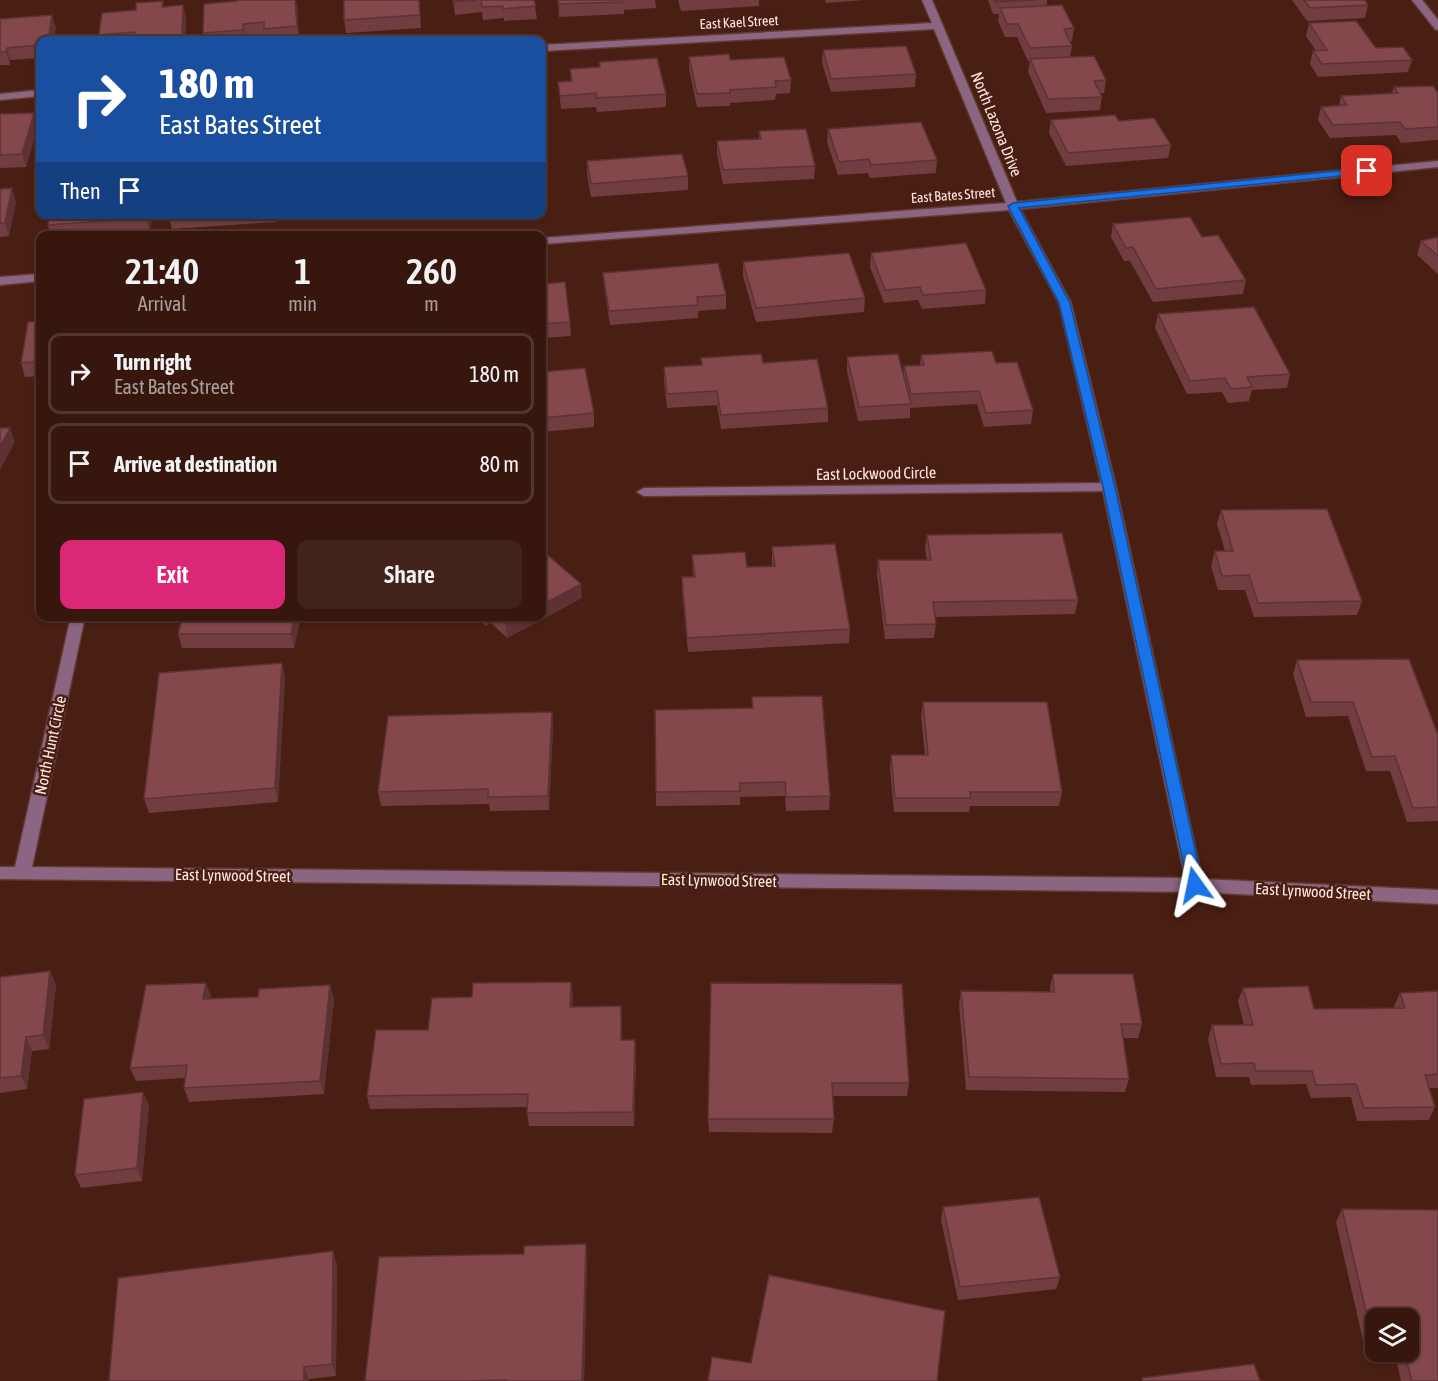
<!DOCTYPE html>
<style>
:root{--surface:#37160e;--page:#42231c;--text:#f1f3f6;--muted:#aa9f9e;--line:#51352e;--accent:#db2777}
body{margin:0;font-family:"Asap Condensed",sans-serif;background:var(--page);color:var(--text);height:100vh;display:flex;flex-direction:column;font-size:22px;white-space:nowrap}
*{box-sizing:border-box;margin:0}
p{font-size:20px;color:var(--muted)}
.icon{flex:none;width:33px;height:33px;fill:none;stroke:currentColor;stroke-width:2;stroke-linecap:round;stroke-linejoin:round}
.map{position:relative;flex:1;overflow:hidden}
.side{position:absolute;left:36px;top:231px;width:510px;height:390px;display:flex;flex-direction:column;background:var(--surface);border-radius:12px;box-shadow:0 2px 4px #0004,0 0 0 2px var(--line)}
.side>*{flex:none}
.banner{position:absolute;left:36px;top:36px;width:510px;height:183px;border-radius:12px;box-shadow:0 2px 4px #0004,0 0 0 2px var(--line);background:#1a4fa0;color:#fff;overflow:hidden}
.tools{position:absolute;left:1365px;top:1308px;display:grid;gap:12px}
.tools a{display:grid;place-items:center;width:54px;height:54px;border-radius:12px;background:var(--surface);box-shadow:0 2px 4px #0004,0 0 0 2px var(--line);font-size:30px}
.pin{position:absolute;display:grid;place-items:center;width:51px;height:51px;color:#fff;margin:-26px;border-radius:12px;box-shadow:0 3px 9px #0006}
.me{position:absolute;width:66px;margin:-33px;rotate:348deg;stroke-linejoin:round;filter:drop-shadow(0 0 4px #0008)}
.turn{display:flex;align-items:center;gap:21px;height:126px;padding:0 24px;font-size:27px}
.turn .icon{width:78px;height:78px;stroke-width:2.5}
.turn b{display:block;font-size:42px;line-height:51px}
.then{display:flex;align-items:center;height:57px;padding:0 24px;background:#0003;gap:12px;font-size:22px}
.eta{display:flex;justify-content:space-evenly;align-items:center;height:102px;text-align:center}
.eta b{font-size:36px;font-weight:600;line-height:42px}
.cta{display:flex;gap:12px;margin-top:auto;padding:12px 24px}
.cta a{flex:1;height:69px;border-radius:12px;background:var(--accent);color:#fff;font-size:24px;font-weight:600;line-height:69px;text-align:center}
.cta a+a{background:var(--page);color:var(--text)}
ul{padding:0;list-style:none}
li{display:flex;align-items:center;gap:18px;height:81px;margin:0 12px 9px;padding:0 12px;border:3px solid var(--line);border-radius:12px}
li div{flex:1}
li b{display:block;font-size:22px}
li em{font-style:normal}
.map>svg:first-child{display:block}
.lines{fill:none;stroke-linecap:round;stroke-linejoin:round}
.minor-casing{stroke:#623a30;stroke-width:3}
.minor{fill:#8b6582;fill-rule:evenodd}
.wall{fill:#713d41;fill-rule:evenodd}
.shaded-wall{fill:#5c3235}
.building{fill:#83474c;stroke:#5c3235;stroke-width:1.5}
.route{fill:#1a73e8;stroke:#114b97;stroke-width:1.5}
.labels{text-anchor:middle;stroke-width:5;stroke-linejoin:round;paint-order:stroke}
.far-street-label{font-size:14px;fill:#ffe7e0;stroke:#491e13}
.street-label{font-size:16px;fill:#ffe7e0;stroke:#491e13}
</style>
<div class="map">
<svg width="1438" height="1381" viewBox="0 0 1438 1381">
<rect width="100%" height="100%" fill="#491e13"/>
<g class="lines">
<g class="minor-casing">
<g id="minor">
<path d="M922,0H932L1017,202L1438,161V167L1020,209L1071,303L1116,487L1202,879L1438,890V904L1195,892L0,879V867H15L71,616H85L32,867L1185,878L1103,491L644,496L637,492L644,488L1101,483L1059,303L1009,210L542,244V238L1006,203L934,29L542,51V45L932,23Z"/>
<path d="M1412,0H1422L1438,20V30L1435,29Z"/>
<path d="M40,90V96L0,100V94Z"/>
<path d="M40,274V281L0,285V277Z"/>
</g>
</g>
<use href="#minor" class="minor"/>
</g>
<g class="wall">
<path d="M344,0H419L421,28L346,33L344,20Z"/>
<path d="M453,0H534L537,19L504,21V18L483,20L482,12L455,15Z"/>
<path d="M558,0H655L656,8L624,10V14L559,17Z"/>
<path d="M678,0H759V6L681,11Z"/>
<path d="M825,0H865L826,3Z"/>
<path d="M988,0H1047V6L1074,28L1072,41H1070L1072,46L1070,57L1106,80L1104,93H1100L1102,97L1100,110L1046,113L1028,72L1030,61H1028L1017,37H1005L998,21L999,14H993Z"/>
<path d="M1292,0H1365L1368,5L1365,18L1307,21Z"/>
<path d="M297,5L299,39L266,40L265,35L245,36V40H204L203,33Z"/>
<path d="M164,7L186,18L185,40H101L99,35L136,10Z"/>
<path d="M0,19L56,28L40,40V58L10,60V65H0Z"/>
<path d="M1309,23L1376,48L1412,60L1408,72L1318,77L1310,64L1313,51H1316L1306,36Z"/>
<path d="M823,50L916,74L915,87L831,92L822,63Z"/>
<path d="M689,57L730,60L791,80L790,93L776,94L775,100L730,103V106L697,107L689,69Z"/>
<path d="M599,62L666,94V107L597,112L596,107L561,109L558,82L571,81L570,69L599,67Z"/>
<path d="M1394,87L1438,93V140L1401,143L1396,135L1330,138L1318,120L1321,107L1339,105L1341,96L1392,93Z"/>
<path d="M542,100L543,116H542Z"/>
<path d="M34,113L38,126L26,167L0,168V114Z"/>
<path d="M1051,120L1119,121L1171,145L1168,158L1066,166L1049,133Z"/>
<path d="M828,129L937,160L936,173L870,178L868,173L838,175L827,142Z"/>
<path d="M759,131L815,166L814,179L723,184L717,154V141L759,139Z"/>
<path d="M587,161L688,176V190L591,197L587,174Z"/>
<path d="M542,164L546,202L542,203Z"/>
<path d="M0,189L16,202L9,236L0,237Z"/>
<path d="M152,214L150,231L96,236H51L48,225Z"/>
<path d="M168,214H276V222L172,229Z"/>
<path d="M318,214H362L319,218Z"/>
<path d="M1113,224L1202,237L1246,280L1243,294L1153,302L1130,261H1124L1111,237Z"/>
<path d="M1438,237V274L1417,255L1421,241Z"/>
<path d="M871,253L986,290L985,304L922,309L918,300L884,303L870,267Z"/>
<path d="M743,262L865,298L864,312L756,322L743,276Z"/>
<path d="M603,273L726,295V309L698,311V318L610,325L604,286Z"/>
<path d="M542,284L570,322L571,336L542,338Z"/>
<path d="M1158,314L1290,374L1287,388L1252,390L1249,401L1228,403L1222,392L1187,394L1155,328Z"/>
<path d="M40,321V376L25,377L21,363Z"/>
<path d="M921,355L996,363L1033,410L1031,424L984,427L977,404L910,408V418L858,421L847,371V357L903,374L904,366H920Z"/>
<path d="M701,358L763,363L828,408V422L721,429L717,405L667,408L664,381V367L701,365Z"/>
<path d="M542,372L594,413V427L542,432Z"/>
<path d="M1221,510L1362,601L1357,615L1254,617L1245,590H1218L1211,566L1215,551H1225L1217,524Z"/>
<path d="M927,535L1078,600L1075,614L935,617L936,624L934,638L885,639L877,574L878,560H927L925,549Z"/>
<path d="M772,547L850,629L849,643L688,652L682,592V577H693L692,555L747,567L772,566Z"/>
<path d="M582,598L507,638L491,623L486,626L475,616H542Z"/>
<path d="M301,616L294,648H182L178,634Z"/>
<path d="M1297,660L1438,735V821L1407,822L1390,771H1366L1348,716L1306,717L1293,674Z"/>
<path d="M282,663L285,677L278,802L149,813L144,799Z"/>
<path d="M752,697L830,796L829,810L786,811L785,796L740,797V805L656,806V792L752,708Z"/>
<path d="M923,702L1062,792L1059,806H970L969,812H894L890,769L891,755H925L921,716Z"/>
<path d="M552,712L553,727L549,810L490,811L489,804L381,806L378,792Z"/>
<path d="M50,971L56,985L49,1049L32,1051L27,1089L0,1093V977Z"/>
<path d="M1053,974L1142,1024L1138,1038H1123L1129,1079L1125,1092L966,1090L959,1004L961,991L1050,992V987Z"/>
<path d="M571,982L573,996L572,1007L622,1020V1040H635L636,1054L634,1126H529L527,1113V1107L370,1109L367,1096L472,997Z"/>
<path d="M902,984L909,1083L907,1096H833L834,1119L832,1133L709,1132L708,1119Z"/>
<path d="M330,985L334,999L324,1094L189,1102L184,1088L185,1078L136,1081L130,1068L211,996L210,999L258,997Z"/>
<path d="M1243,988L1314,1009L1394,1008V1006L1400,993L1438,991V1088H1429L1435,1107L1429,1120L1357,1121L1351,1097L1311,1098L1306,1084L1251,1085L1249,1077H1216L1208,1039L1212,1025H1244L1238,1001Z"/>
<path d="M149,1105L142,1181L81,1188L75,1175Z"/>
<path d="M943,1207L1060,1277L1056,1289L958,1300L941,1220Z"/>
<path d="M1342,1209L1438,1381H1401L1397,1363L1368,1362L1336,1222ZM1376,1318L1408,1352H1376Z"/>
<path d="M587,1256L584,1381H365Z"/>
<path d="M337,1264L336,1376L309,1379V1381H109Z"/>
</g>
<g class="shaded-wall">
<path d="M295,0H296L297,5L299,39L297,26Z"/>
<path d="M183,5L186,18L185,40H182V38Z"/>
<path d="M52,15L56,28L54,40H48Z"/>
<path d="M243,24L245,36V40L243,30Z"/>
<path d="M7,48L10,60V65L6,52Z"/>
<path d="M34,113L38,126L26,167L22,154Z"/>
<path d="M12,188L16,202L9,236L5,223Z"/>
<path d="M147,214H152L150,231L146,218Z"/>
<path d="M10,428L15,442L0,470V447Z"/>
<path d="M581,584L582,598L507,638L506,624L520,616H542V605Z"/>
<path d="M295,616H301L294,648L291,634Z"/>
<path d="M484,616H490L491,623L486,626Z"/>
<path d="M282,663L285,677L278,802L275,788Z"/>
<path d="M552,712L553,727L549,810L548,796Z"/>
<path d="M50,971L56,985L49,1049L43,1035Z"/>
<path d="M571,982L573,996L571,1021L570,1007Z"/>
<path d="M206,983L211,996L208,1013L203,999Z"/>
<path d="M330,985L334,999L324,1094L320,1081Z"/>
<path d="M621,1006L622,1020L621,1054Z"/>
<path d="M26,1037L32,1051L27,1089L21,1076Z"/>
<path d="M635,1040L636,1054L634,1126L633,1112Z"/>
<path d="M143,1092L149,1105L142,1181L137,1168Z"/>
<path d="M586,1244L587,1256L584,1381H582Z"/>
<path d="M333,1251L337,1264L336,1376L332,1364Z"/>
<path d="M304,1367L309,1379V1381H304Z"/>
</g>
<g class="building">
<path d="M237,0H295L297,26L264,29V22L243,24V30L203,33L204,4L237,1Z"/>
<path d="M344,0H419L420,15L344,20Z"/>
<path d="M453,0H477L453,2Z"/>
<path d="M481,0H534L536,6L503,9V6L482,7Z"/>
<path d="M558,0H623L624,2L558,4Z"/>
<path d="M994,0H1035L995,2Z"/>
<path d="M1304,0H1365L1368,5L1310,8Z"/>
<path d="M163,1L162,7L183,5L182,38L151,40H134L135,32L99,35L102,13L136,10V3Z"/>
<path d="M1062,5L1074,28L1064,29L1072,46L1030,48L1018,24H1007L1000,8Z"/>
<path d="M52,15L48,40H40V45L7,48L6,52H0V19Z"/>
<path d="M1356,21L1376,48L1403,47L1412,60L1322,64L1313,51L1327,50L1309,23Z"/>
<path d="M906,46L916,74L831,79L823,50Z"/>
<path d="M729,54L730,60L784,57L791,80L775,81L776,87L730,90V93L697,94L689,57Z"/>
<path d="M1094,56L1106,80L1094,81L1102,97L1048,99L1030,59Z"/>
<path d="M657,58L666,94L597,98L596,93L560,96L558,82L572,81L570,69L600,67L599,62Z"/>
<path d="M1433,86L1438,93V127L1405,129L1400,122L1333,125L1321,107L1347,105L1341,96L1398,93L1394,87Z"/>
<path d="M34,113L22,154L0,155V114Z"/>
<path d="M1115,115L1119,121L1154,118L1171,145L1068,153L1051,120Z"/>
<path d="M921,122L937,160L871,165L869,159L839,162L828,129Z"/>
<path d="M806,129L815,166L723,170L717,141L761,139L759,131Z"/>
<path d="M682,154L688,176L591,184L587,161Z"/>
<path d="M542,164L545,189H542Z"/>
<path d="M12,188L5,223H0V189Z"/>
<path d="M50,214H147L146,218L48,225Z"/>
<path d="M168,214H188L168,216Z"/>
<path d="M1190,217L1202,237L1218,235L1246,280L1156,289L1133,247L1126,248L1113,224Z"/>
<path d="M1438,237V256L1421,241Z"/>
<path d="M966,243L986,290L923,295L920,287L885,290L871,253Z"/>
<path d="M849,253L865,298L756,308L743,262Z"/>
<path d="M718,263L726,295L697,297L698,305L609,311L603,273Z"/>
<path d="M565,282L570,322L542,324V284Z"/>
<path d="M1254,307L1290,374L1247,377L1252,387L1231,389L1225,378L1190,381L1158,314Z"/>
<path d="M40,321V361L21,363L28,322Z"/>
<path d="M992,351L996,363L1017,362L1033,410L986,413L979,391L911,394L904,366L924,365L921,355Z"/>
<path d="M761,354L763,363L817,359L828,408L721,415L717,391L667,394L664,367L702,365L701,358Z"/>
<path d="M898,354L911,404L859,407L847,357Z"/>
<path d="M585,368L594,413L542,418V372Z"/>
<path d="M0,428H10L0,447Z"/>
<path d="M1327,509L1362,601L1258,603L1249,575L1222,576L1215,551H1233L1221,510Z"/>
<path d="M1062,533L1078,600L933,602L936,624L886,625L878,560H931L927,535Z"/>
<path d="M835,544L850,629L687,638L682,577H695L692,555L745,552L747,567L775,566L772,547Z"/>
<path d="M542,550L581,584L542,605Z"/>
<path d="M183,616H295L291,634H178Z"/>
<path d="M497,616H520L506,624Z"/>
<path d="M1409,659L1438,735V807L1413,808L1395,756L1372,757L1353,702H1311L1297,660Z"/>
<path d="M282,663L275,788L144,799L159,673Z"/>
<path d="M822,696L830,796L786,797L785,782L740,783V791L656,792L655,710L753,708L752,697Z"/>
<path d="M923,702H1047L1062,792H970L971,798H895L891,755H928Z"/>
<path d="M552,712L548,796L488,797V789L378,792L388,716Z"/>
<path d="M50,971L43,1035L26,1037L21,1076L0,1078V977Z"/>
<path d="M1053,974H1133L1142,1024H1121L1129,1079L969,1077L961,991L1054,992Z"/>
<path d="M571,982L570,1007L621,1006V1040H635L633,1112L527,1113L528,1094L367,1096L376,1030H428L432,998L472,997L473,983Z"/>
<path d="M206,983L203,999L258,997L259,989L330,985L320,1081L184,1088L187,1065L130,1068L146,985Z"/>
<path d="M711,983L902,984L909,1083H832L834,1119H708Z"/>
<path d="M1308,986L1314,1009L1405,1008L1400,993L1438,991V1074L1425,1075L1435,1107L1364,1108L1356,1084L1316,1085L1312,1071H1256L1254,1063L1221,1064L1212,1025H1253L1243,988Z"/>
<path d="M143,1092L137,1168L75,1175L84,1099Z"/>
<path d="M1039,1197L1060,1277L960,1287L943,1207Z"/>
<path d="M1342,1209L1438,1210V1381H1412L1404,1352H1408V1318H1376L1375,1350Z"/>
<path d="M586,1244L582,1381H506V1380L468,1381H365L379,1257L524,1254V1246Z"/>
<path d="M333,1251L332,1364L304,1367V1381H109L118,1278Z"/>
<path d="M769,1275L945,1311L937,1381H708L712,1357L751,1363Z"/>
<path d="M1254,1364L1260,1381H1143L1142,1378Z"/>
</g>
<path class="route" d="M1367,168L1372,171L1371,173L1019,208L1070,303L1115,487L1203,885L1201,889H1190L1188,885L1103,487L1059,303L1008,206L1013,203Z"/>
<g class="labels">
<g class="far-street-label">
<text transform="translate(739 22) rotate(-3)" y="5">East Kael Street</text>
<text transform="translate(953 195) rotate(-4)" y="5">East Bates Street</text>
</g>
<g class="street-label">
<text transform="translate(997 124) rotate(68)" y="6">North Lazona Drive</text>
<text transform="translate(876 473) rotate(-1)" y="6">East Lockwood Circle</text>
<text transform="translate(50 745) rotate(-78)" y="6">North Hunt Circle</text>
<text transform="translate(233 875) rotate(1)" y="6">East Lynwood Street</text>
<text transform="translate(719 880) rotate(1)" y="6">East Lynwood Street</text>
<text transform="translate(1313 891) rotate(3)" y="6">East Lynwood Street</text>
</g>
</g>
</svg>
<div class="tools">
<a><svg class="icon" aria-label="layers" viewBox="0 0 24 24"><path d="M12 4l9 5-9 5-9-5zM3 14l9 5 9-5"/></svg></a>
</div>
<div class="pin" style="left:1367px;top:171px;background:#d93025"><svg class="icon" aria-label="arrive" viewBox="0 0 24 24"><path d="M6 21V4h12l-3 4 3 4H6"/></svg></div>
<svg class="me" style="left:1195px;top:885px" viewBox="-20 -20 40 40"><path d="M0-17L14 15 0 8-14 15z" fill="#1a73e8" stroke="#fff" stroke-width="4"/></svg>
<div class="banner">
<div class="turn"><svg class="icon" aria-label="right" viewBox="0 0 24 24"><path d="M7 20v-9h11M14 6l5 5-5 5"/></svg><div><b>180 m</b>East Bates Street</div></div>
<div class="then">Then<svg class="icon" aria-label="arrive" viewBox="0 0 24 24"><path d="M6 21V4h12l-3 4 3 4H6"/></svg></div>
</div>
<section class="side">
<div class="eta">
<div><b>21:40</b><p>Arrival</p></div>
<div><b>1</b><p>min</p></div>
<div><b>260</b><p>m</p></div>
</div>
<ul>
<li><svg class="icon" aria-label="right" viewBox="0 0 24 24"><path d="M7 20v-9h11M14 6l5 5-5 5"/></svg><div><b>Turn right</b><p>East Bates Street</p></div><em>180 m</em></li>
<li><svg class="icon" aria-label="arrive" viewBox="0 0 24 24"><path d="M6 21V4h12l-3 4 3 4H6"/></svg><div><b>Arrive at destination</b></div><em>80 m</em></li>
</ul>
<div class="cta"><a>Exit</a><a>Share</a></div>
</section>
</div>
